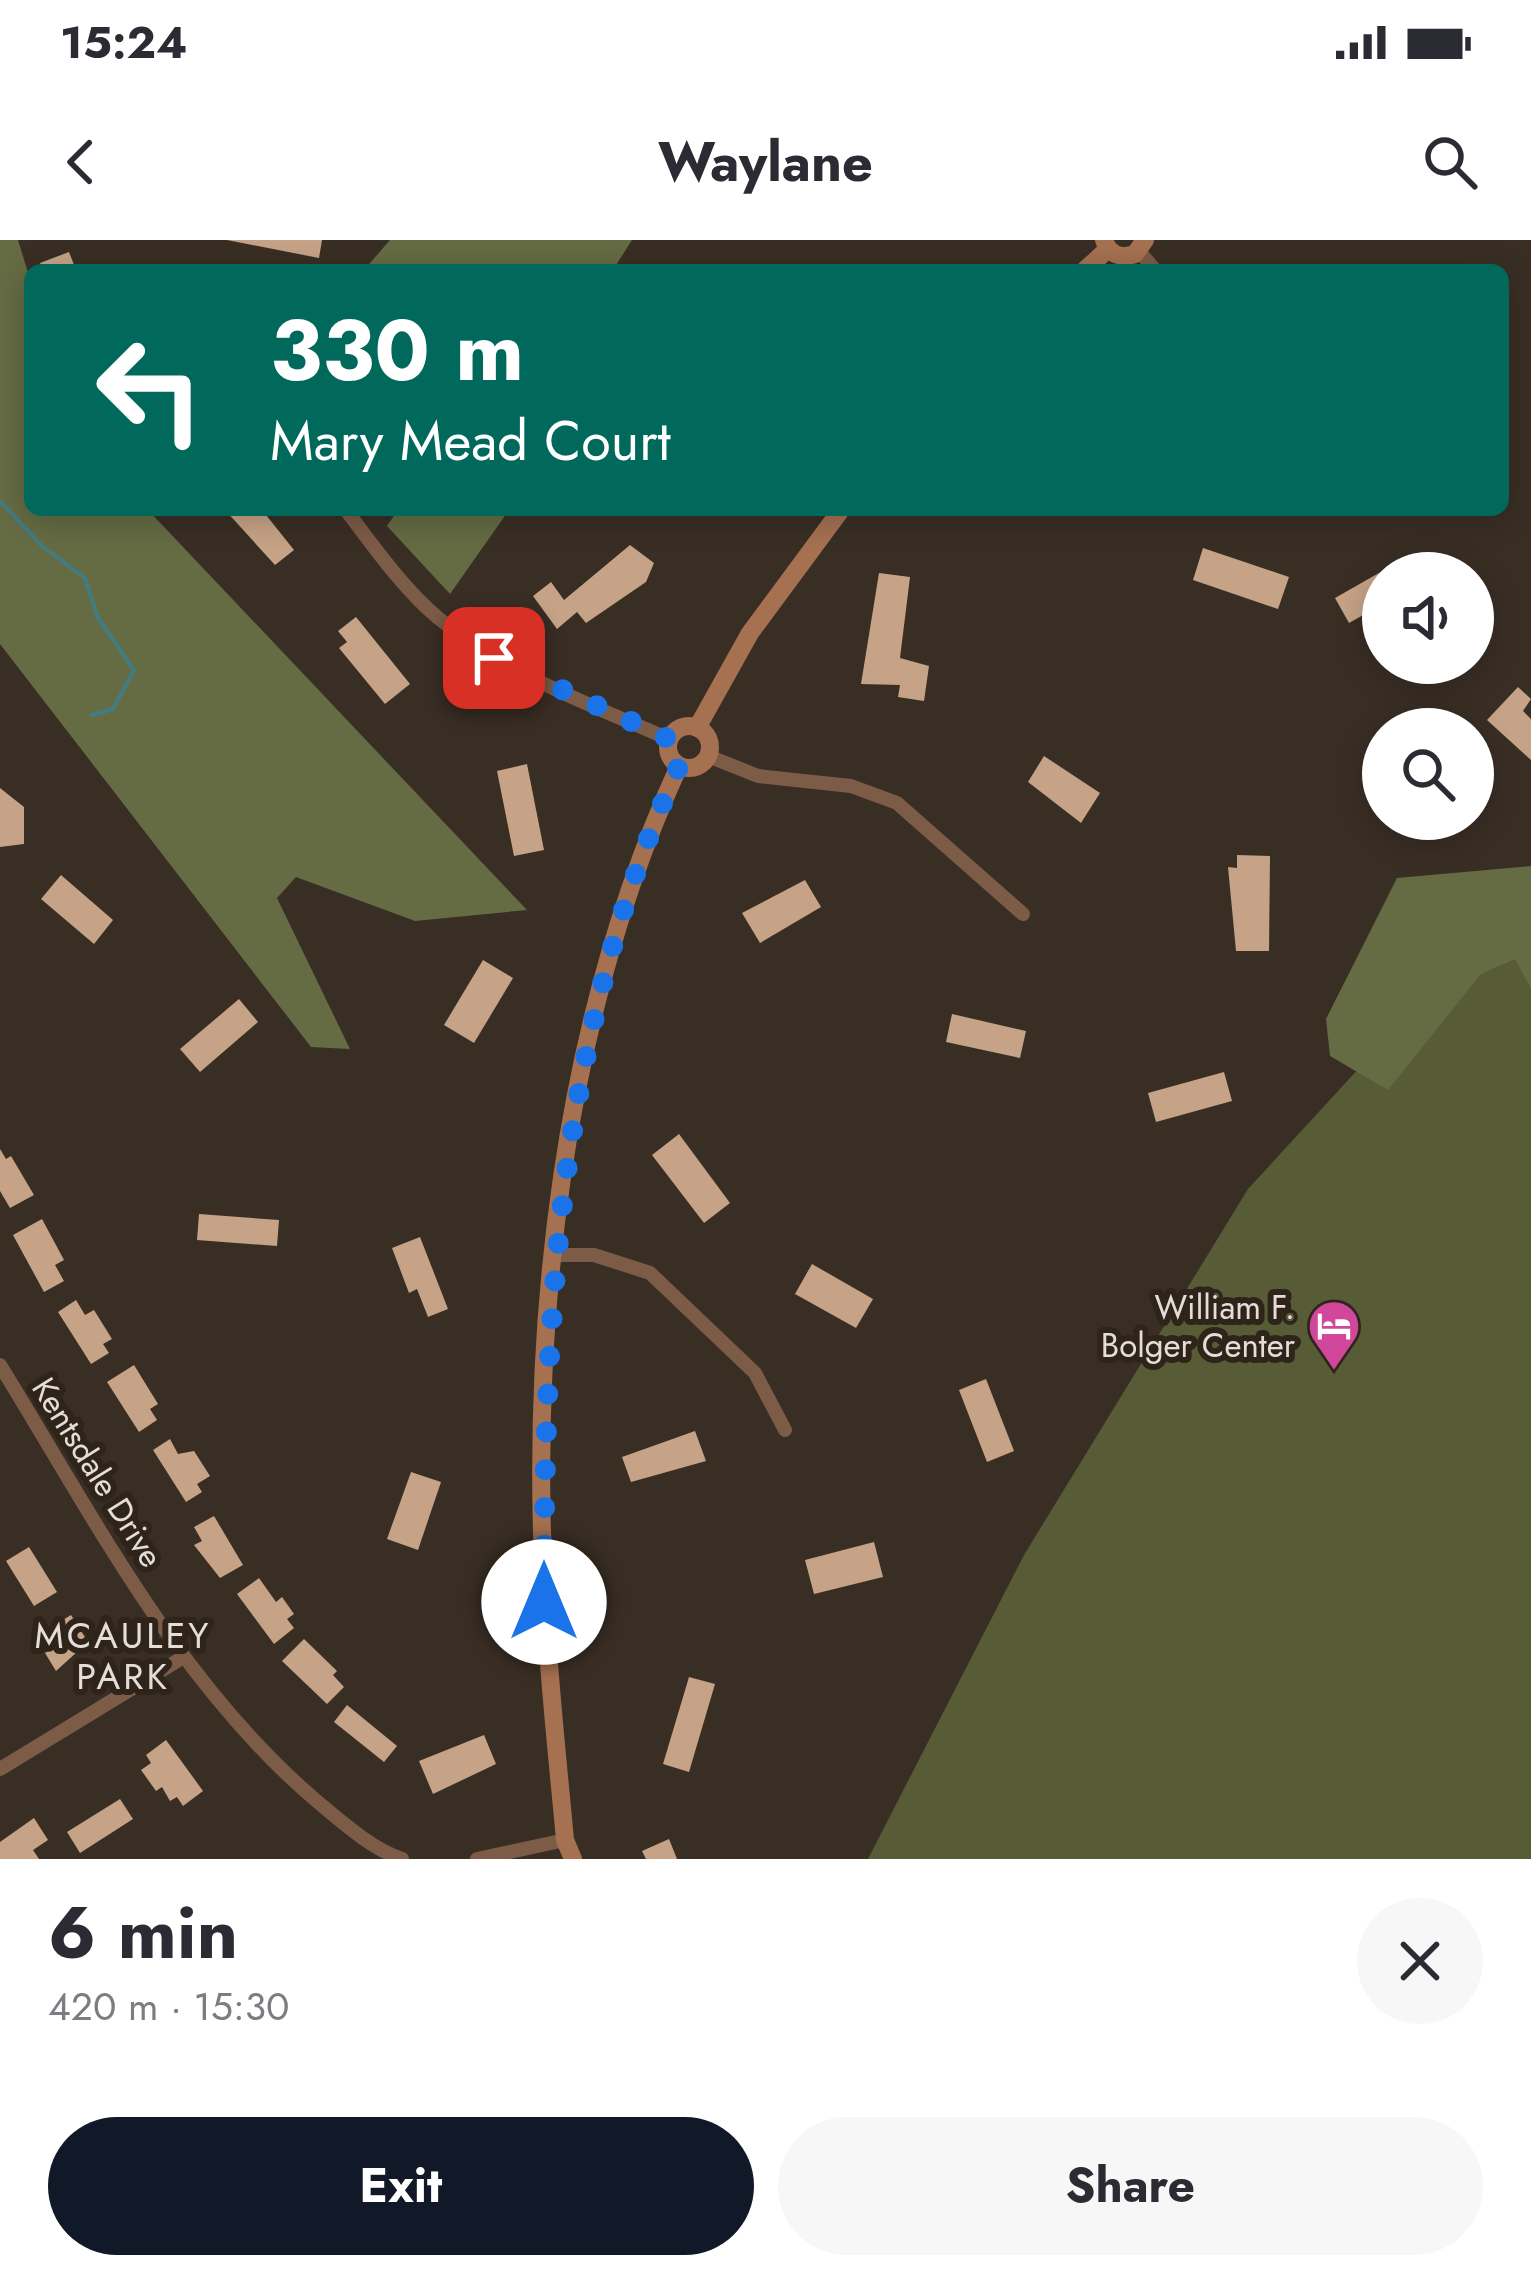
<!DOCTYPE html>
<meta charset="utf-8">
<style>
:root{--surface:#fff;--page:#f7f7f7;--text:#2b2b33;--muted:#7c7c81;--accent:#111827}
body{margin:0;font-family:Jost,sans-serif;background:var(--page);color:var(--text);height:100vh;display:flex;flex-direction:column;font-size:45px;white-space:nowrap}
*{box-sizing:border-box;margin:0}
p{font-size:39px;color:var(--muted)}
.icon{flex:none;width:66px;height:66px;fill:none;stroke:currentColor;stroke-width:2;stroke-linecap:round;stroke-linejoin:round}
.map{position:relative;height:1619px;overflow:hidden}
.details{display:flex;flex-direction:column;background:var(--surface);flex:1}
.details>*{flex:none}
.banner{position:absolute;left:24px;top:24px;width:1485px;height:252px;border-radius:18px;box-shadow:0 6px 30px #0003;background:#00695c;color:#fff;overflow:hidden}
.controls{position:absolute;left:1362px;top:312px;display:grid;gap:24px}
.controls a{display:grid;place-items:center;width:132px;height:132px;border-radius:50%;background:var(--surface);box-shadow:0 6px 30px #0003;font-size:60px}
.pin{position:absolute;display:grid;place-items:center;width:102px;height:102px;color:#fff;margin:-51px;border-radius:24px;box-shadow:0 6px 18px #0006}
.me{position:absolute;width:132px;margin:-66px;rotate:0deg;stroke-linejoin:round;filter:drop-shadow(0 0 9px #0008)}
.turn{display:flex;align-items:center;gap:42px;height:252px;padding:0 48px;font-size:54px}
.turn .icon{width:156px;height:156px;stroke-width:2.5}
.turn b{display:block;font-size:84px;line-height:102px}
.round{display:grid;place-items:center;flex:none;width:126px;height:126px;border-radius:63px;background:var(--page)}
.headline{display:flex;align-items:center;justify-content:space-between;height:204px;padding:0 48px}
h1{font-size:72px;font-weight:700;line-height:90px}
.action{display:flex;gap:24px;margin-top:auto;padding:24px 48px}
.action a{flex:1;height:138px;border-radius:72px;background:var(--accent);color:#fff;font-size:48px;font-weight:700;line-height:138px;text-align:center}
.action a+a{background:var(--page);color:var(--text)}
.status{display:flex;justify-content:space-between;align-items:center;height:84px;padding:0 60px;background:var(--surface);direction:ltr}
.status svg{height:33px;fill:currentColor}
header{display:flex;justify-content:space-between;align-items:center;height:156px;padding:0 48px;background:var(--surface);font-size:54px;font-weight:700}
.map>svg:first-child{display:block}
.green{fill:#575c37}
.forest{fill:#656b43}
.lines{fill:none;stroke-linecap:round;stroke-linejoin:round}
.stream{stroke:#457b7d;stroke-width:4.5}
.building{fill:#c6a386}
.street{stroke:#7c5b47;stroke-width:14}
.secondary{stroke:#a57151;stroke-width:18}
.route{stroke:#1a73e8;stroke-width:21;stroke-dasharray:0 37.8}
.labels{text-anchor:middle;stroke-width:12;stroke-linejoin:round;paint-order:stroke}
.poi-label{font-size:33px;fill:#e5ddd7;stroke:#2f241a;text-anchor:end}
.street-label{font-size:33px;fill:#e5ddd7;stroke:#2f241a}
.neighbourhood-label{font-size:36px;letter-spacing:3px;fill:#e5ddd7;stroke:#2f241a}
</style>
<div class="status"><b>15:24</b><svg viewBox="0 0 49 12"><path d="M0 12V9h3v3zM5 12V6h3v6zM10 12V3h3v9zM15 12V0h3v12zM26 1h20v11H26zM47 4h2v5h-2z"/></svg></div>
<header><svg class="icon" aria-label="back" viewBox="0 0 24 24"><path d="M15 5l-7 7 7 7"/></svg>Waylane<svg class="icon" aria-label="search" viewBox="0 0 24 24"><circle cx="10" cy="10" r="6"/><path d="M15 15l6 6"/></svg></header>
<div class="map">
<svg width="1531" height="1619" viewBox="0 0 1531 1619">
<rect width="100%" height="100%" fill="#392e24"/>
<path class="green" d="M1497,678L1531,682V1619H868L1024,1315L1248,949Z"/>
<g class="forest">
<path d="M0,0H18L30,39V270H148L527,670L415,681L296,637L277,658L350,809L311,807L0,404Z"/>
<path d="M390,0H632L613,30H364Z"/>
<path d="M398,270H509L450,354L387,286Z"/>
<path d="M1531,626V749L1515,719L1481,734L1388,850L1330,816L1326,779L1397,638Z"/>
</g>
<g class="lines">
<path class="stream" d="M0,261L43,307L85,338L98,378L134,430L113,469L92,475"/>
</g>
<g class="building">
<path d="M227,0H322L319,18Z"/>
<path d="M69,12L76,30H43L40,23Z"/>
<path d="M225,270H262L294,310L275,325Z"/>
<path d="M630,305L654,323L646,342L586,383L577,372L557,389L533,356L551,342L564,360Z"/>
<path d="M1203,308L1289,337L1278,369L1193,340Z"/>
<path d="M1414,313L1426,333H1383V364L1349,383L1335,358Z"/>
<path d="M879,333L910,337L900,418L929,426L924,461L898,457L900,445L861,444Z"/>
<path d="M356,377L410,444L385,464L339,408L347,402L338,391Z"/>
<path d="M1518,447L1531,459L1523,471L1531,479V520L1487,480Z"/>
<path d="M1044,516L1100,553L1081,583L1028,542Z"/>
<path d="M527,524L544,610L514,616L497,531Z"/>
<path d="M0,548L24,567V604L0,607Z"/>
<path d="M1237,615L1270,616L1269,711H1236L1228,627L1237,628Z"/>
<path d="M61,635L113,680L94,704L41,659Z"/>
<path d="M805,640L821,667L760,703L742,673Z"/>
<path d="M483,720L513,738L474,803L444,785Z"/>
<path d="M239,759L258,782L200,832L180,809Z"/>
<path d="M952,774L1026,791L1020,818L946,802Z"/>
<path d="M1224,832L1232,861L1156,882L1148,853Z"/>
<path d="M679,894L730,963L704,983L652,915Z"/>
<path d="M0,909L6,919L11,916L34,955L10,968L0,951Z"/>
<path d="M199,974L279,980L277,1006L197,1000Z"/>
<path d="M42,979L64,1020L55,1025L64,1041L44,1052L13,995Z"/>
<path d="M420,997L448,1069L428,1077L417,1049L409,1053L392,1008Z"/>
<path d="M812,1024L873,1059L856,1088L795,1054Z"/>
<path d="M76,1060L85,1075L94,1070L112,1099L103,1104L109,1113L91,1124L58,1072Z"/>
<path d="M134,1125L158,1164L150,1169L157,1180L139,1192L107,1142Z"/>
<path d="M986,1139L1014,1211L987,1222L959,1150Z"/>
<path d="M695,1191L706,1221L631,1242L622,1217Z"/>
<path d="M170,1199L178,1214L194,1211L210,1236L197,1244L202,1252L186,1262L153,1210Z"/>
<path d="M411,1232L441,1242L418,1310L387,1299Z"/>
<path d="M214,1276L243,1325L220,1338L194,1305L202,1301L194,1287Z"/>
<path d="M874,1302L883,1337L814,1354L805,1320Z"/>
<path d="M29,1307L57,1352L34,1366L6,1321Z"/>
<path d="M259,1338L276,1362L282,1357L294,1374L287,1379L294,1388L274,1404L237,1354Z"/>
<path d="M71,1375L88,1402L56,1431L45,1413L58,1405L48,1389Z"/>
<path d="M304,1399L337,1431L333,1435L344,1447L327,1464L282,1421Z"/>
<path d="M689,1437L715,1444L689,1532L663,1524Z"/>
<path d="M347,1465L397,1506L384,1522L334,1482Z"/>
<path d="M484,1495L496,1524L433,1554L419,1521Z"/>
<path d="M166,1500L203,1551L183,1566L177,1557L170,1561L162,1547L156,1551L141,1530L151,1523L146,1515Z"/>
<path d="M120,1559L133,1579L80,1613L67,1592Z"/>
<path d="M34,1578L48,1600L33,1610L39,1619H0V1602Z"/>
<path d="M669,1599L677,1619H646L642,1611Z"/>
</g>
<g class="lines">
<g class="street">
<path d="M1139,11L1155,30"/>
<path d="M346,270C374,307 402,347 437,377C505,434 590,464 669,499"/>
<path d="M708,516L758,536L851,546L897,563L1023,674"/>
<path d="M554,1015H594L650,1033L755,1133L785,1190"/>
<path d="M0,1125C95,1279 179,1445 319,1563C343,1583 372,1609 402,1619"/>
<path d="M0,1529L182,1418"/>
<path d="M477,1619L565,1600"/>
</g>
<g class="secondary">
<path d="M1104,0C1109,15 1122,19 1135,14L1145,0"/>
<path d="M1085,30L1108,9"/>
<circle cx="689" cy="507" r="21"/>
<path d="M697,488L750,393L841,270"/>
<path d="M573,1619L565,1600C558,1522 549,1443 545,1364C529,1086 562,781 679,526"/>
</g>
</g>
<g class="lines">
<path class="route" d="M494,418L669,499L670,517L679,526C558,789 544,1077 544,1362"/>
</g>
<defs>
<g id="hotel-pin" transform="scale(2.7)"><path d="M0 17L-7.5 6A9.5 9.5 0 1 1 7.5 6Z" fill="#d1479c" stroke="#2f241a"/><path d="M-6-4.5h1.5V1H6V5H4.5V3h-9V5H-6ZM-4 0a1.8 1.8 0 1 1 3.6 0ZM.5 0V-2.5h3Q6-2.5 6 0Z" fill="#fff"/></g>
</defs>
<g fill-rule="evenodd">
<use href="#hotel-pin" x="1334" y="1086"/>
</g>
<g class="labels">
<g class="poi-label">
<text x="1295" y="1079">William F.<tspan x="1295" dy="38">Bolger Center</tspan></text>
</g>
<g class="street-label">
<text transform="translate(98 1232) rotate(58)" y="12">Kentsdale Drive</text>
</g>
<g class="neighbourhood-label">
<text x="123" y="1408">MCAULEY<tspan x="123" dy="41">PARK</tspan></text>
</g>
</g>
</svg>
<div class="controls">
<a><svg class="icon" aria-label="sound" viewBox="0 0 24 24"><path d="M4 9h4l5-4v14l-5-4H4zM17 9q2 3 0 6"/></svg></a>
<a><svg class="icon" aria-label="search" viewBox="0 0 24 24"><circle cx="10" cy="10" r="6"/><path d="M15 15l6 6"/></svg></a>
</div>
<div class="pin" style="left:494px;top:418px;background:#d93025"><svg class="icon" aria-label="arrive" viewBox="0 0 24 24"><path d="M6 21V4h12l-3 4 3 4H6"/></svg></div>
<svg class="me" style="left:544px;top:1362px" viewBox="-20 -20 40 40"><circle r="19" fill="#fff"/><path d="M0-13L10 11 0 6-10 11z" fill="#1a73e8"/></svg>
<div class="banner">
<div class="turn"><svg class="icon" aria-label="left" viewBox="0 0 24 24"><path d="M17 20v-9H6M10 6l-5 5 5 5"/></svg><div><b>330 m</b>Mary Mead Court</div></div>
</div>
</div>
<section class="details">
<div class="headline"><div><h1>6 min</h1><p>420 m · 15:30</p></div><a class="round"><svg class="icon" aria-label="close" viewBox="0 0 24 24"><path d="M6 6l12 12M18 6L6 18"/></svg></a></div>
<div class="action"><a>Exit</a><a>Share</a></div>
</section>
